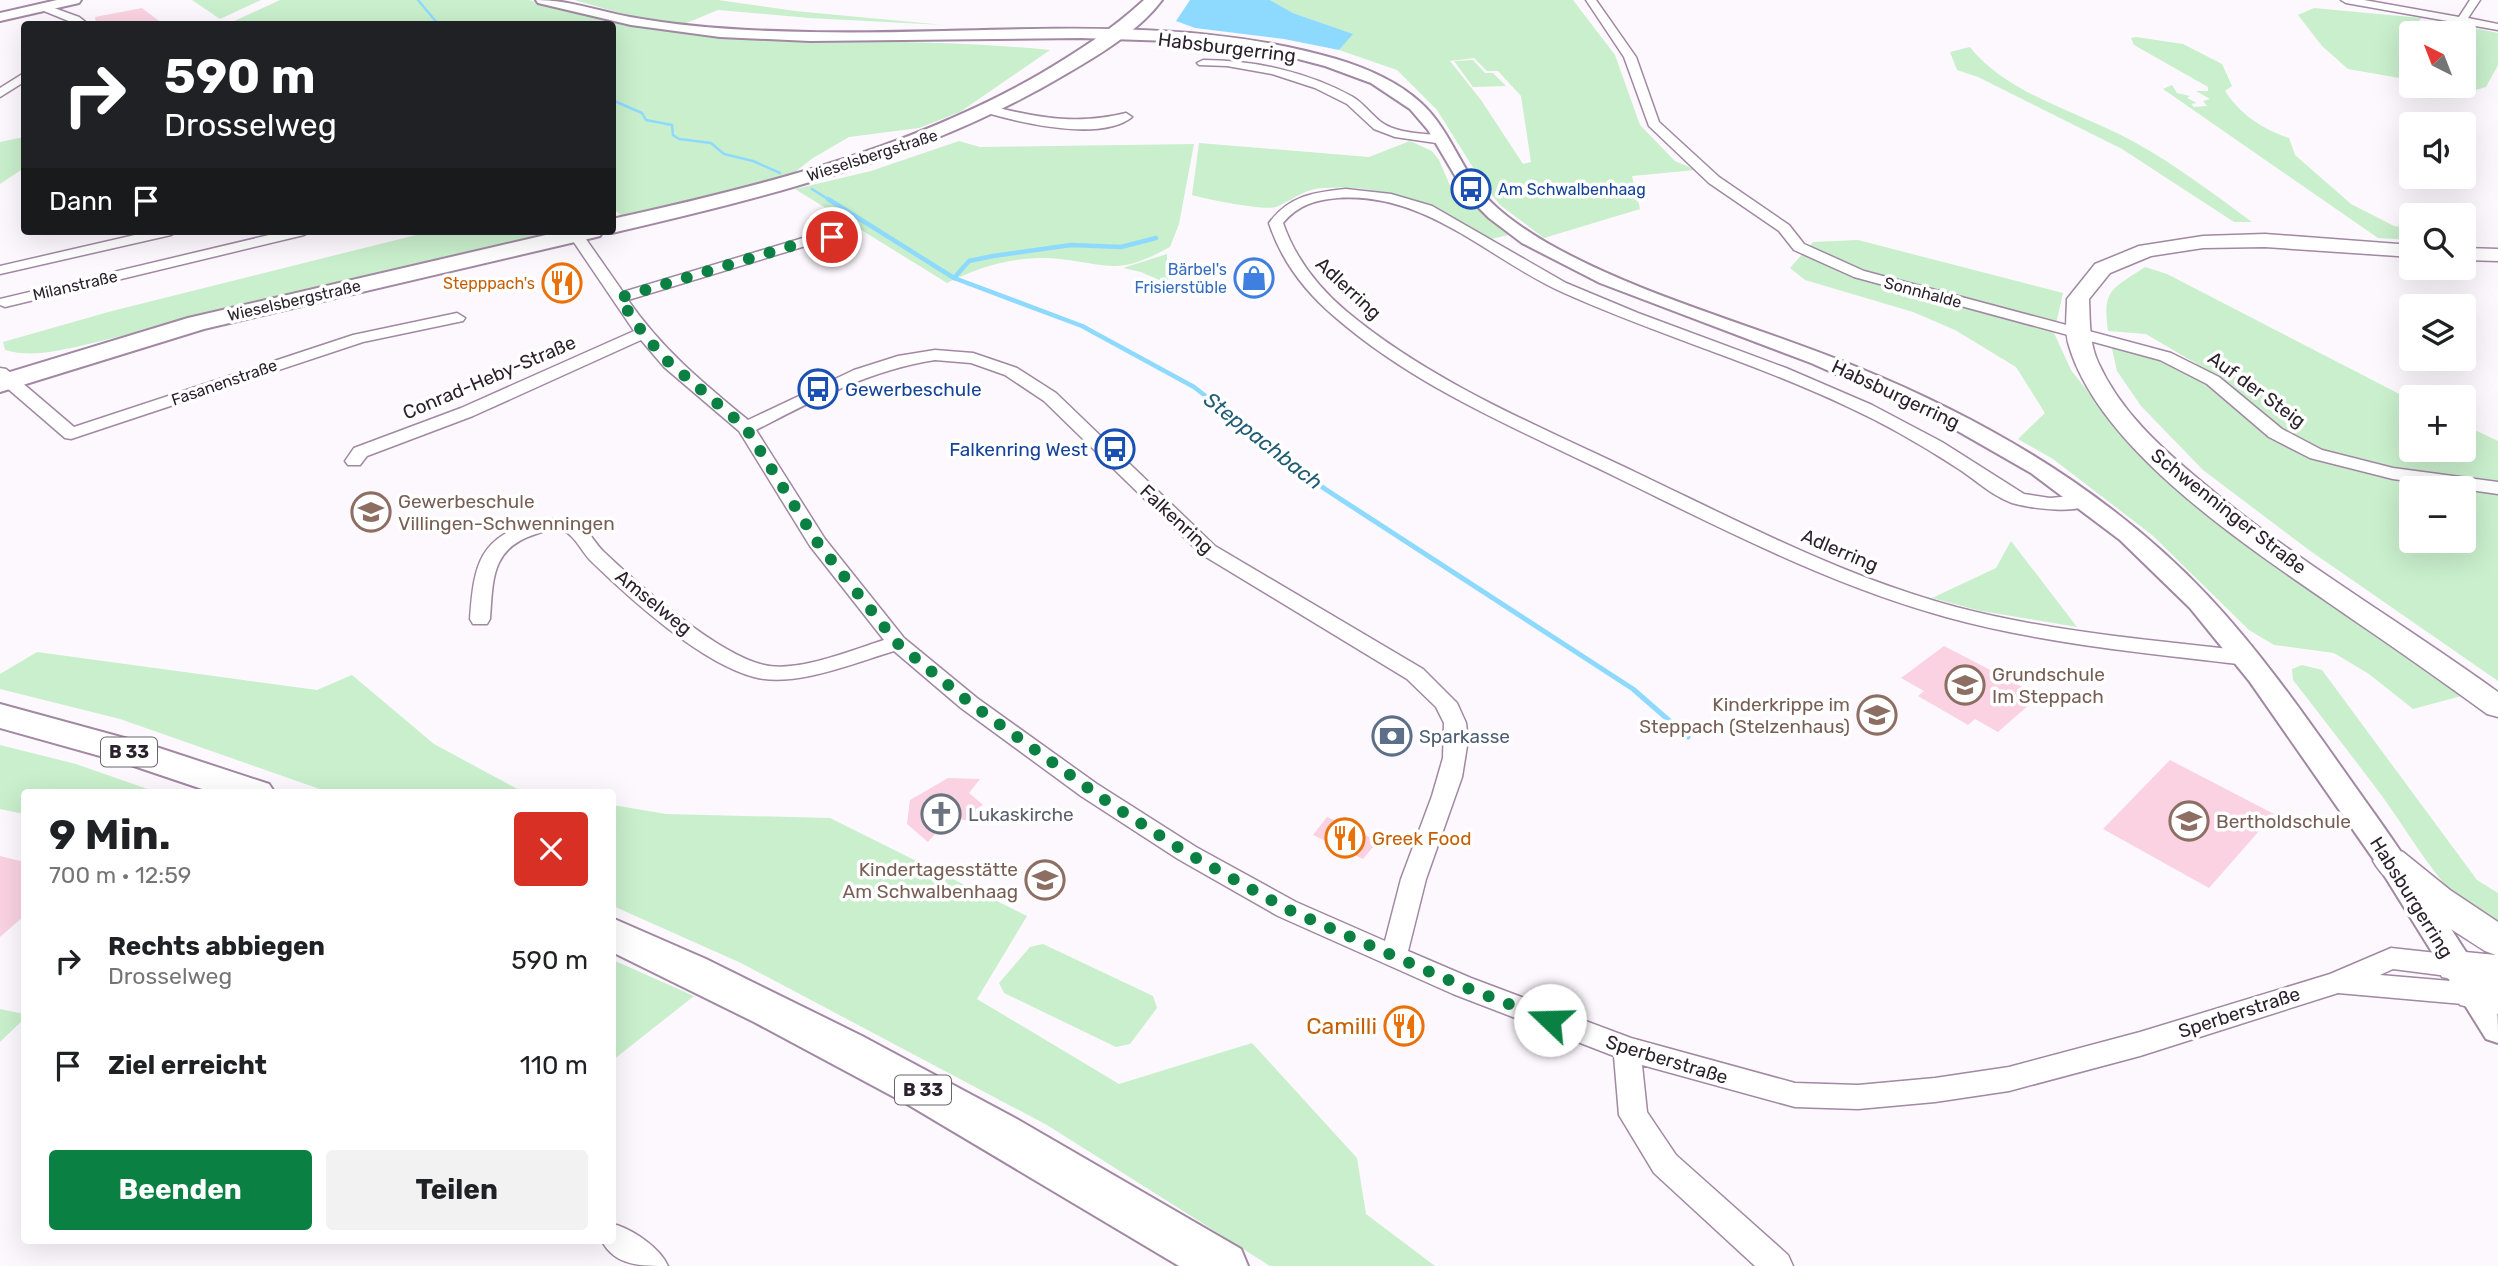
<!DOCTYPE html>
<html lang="de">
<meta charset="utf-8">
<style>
:root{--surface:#fff;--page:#f2f2f2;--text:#202124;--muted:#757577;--accent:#0b8043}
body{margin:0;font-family:Rubik,sans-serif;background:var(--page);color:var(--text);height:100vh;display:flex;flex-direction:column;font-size:26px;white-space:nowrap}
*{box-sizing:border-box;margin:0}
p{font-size:23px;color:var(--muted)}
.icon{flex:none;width:38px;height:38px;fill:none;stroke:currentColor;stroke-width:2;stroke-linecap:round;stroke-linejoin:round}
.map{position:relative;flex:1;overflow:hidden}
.side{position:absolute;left:21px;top:789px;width:595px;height:455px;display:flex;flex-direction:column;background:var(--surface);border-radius:7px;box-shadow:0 7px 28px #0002}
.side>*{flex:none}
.guide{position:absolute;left:21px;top:21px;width:595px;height:214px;border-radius:7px;box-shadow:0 7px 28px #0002;background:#202124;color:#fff;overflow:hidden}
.needle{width:46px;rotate:318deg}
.fabs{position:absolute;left:2399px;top:21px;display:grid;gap:14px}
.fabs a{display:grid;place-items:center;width:77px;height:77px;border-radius:7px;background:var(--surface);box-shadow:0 7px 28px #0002;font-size:35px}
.pin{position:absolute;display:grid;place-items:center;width:60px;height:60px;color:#fff;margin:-30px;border:4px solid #fff;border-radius:50%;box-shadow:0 2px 7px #0007}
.me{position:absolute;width:77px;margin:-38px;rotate:291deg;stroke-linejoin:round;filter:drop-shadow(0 0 5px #0008)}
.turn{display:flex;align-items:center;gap:24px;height:147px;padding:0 28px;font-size:32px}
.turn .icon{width:91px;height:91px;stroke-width:2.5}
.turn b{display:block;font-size:49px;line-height:60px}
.then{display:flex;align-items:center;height:66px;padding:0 28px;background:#0003;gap:14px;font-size:26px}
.round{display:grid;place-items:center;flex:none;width:74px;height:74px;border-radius:7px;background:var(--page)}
.head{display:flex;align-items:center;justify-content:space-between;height:119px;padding:0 28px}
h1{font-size:42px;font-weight:700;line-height:52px}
.action{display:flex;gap:14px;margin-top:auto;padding:14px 28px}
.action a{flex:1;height:80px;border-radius:7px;background:var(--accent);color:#fff;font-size:28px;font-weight:700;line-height:80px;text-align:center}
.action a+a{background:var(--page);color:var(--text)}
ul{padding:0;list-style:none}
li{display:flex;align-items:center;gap:21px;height:105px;padding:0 28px}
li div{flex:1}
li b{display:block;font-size:26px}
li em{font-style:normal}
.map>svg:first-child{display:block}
.green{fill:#c9efcc;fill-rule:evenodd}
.water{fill:#8edaff}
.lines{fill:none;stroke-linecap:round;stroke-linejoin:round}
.stream-far2{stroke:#8edaff;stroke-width:2.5}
.stream-far1{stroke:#8edaff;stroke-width:4.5}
.stream{stroke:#8edaff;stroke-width:5}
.building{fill:#fad2e1}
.minor-casing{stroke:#a188a3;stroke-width:3}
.tertiary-casing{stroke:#a188a3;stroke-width:4}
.secondary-casing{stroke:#a188a3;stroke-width:3}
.primary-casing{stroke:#a188a3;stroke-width:4}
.minor{fill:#fff;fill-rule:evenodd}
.tertiary{fill:#fff;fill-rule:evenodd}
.secondary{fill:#fff;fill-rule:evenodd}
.primary{fill:#fff;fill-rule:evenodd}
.route{stroke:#0b8043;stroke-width:12;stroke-dasharray:0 21.6}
.labels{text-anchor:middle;stroke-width:7;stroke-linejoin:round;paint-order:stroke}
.far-street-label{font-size:16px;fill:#2c222d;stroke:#fff}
.far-transit-label{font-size:16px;fill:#164399;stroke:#fff;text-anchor:start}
.far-shop-label{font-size:16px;fill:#366cbe;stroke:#fff;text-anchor:end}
.far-food-label{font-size:16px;fill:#c56008;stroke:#fff;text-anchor:end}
.shield{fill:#fff;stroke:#6b646c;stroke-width:2}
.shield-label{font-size:18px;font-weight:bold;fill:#2c222d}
.street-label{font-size:19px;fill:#2c222d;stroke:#fff}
.transit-label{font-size:19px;fill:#164399;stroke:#fff;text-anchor:start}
.education-label{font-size:19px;fill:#785e54;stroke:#fff;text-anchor:start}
.service-label{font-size:19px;fill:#4e5e75;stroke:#fff;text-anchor:start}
.worship-label{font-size:19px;fill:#5b616d;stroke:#fff;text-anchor:start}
.food-label{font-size:19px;fill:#c56008;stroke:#fff;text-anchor:start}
.water-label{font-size:21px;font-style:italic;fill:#215c75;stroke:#fff}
.near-food-label{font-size:23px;fill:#c56008;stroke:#fff;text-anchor:end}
</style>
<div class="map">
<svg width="2498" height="1266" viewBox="0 0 2498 1266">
<rect width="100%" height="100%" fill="#fdf8fe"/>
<g class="green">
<path d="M192,0H261L220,19Z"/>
<path d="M280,0H529C704,56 872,32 1050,50L960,112L919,128L849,137L813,158L791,175L622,216L613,209L612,24H228Z"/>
<path d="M574,0H718L795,11L944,25L809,18L718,10L684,24L638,18Z"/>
<path d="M1270,0H1573L1615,55L1640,125L1675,161L1696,170L1632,176L1640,209L1544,238L1500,205L1484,185L1437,110L1397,70L1339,50L1352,34L1293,13ZM1474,58L1487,71H1498L1521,96L1531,162L1523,164L1481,100L1450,61Z"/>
<path d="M2314,8L2422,18L2410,28L2437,33H2412L2411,80L2348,69L2322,46L2298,15Z"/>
<path d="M2469,27L2498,33V65L2486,87L2472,91L2441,86H2464V33H2459Z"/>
<path d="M2136,37L2183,44L2222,64L2232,86L2225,91C2241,115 2262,129 2289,138L2295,155L2351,204L2394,226L2411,228V240L2378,238L2163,89L2172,85L2177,93L2190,96L2187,98L2197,103L2191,104L2194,107L2207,106L2203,101L2210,99L2196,91H2208V87L2134,45L2131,38Z"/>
<path d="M1970,47C2007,95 2085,114 2136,143C2177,166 2214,194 2252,222H2234L2122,149L1978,77L1957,70L1950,52Z"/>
<path d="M1473,60L1485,73H1493L1506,86L1473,87L1454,61Z"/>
<path d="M24,137V168L0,184V142Z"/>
<path d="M959,141L980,147L1194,144L1179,224L1170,247C1153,256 1134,266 1114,266C1089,265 1065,257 1039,258C1005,259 977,268 947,283L795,189L871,171Z"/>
<path d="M1410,141L1432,151L1439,160L1454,195L1466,206L1476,208L1508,235L1491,239C1438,209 1387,183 1324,188C1303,189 1295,199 1276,207C1266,211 1205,199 1192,195L1199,143L1369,157Z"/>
<path d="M432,231H556L76,347C51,352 29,357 5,350L3,342L112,311Z"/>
<path d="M1858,240L2063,293L2054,333L2071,370L2115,426L2469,694L2413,709L2369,674L2334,653L2274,645L2249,630L2152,535L2053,459L2018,439L2045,413L2016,367L1955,330L1913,312L1805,280L1790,268L1813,242Z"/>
<path d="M1167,254L1168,284L1141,272L1123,268Z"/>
<path d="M2145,267L2167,274L2411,400L2412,450H2464V425L2498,441V681L2309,550L2203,470L2141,406L2117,371L2111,344L2187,367L2197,364L2146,334L2108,331C2102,289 2112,289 2145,267ZM2412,488H2464V541H2412Z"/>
<path d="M2011,541L2077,627L1981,611L1932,598L1996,568Z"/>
<path d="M37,652L317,690L352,675L434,744L521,791L534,793H331L120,719L0,689V674Z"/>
<path d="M2302,665L2322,670L2477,880L2498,893V930C2446,901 2416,843 2382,796C2353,757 2323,719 2293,680L2292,669Z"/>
<path d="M0,745L76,764L159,793H24V814L0,809Z"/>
<path d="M613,805L666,814L830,818L1027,916L977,999L1119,1084L1252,1043L1357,1158L1366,1214L1435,1266H1270L1047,1125L741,963L613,906Z"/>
<path d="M1043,944L1153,996L1157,1008L1130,1044L1116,1047L1004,993L999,983L1030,947Z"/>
<path d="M613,960L694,996L613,1060Z"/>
<path d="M0,1009L24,1014V1019L0,1042Z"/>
</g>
<path class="water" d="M1190,0H1270L1293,13L1353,34L1339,50L1284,39L1195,28L1176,21Z"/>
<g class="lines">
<g class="stream-far2">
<path d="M418,0L438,24"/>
<path d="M612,100L642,113L646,120L672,125L673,135L679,139L711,143L724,154L753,161L780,173"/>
<path d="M812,189L831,201"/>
</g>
<g class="stream-far1">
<path d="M828,199L954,278L1082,326L1194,387L1293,464"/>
<path d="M954,278L969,261L993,256L1071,245L1121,247L1156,238"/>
</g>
<path class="stream" d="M1291,463L1325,489L1633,689L1688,737"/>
</g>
<g class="building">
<path d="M142,8L163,24H96L95,17Z"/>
<path d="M1944,646L1975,662L2039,696L1998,732L1975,719L1968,725L1918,696L1924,691L1901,678Z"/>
<path d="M1873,702L1897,716L1881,728L1856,714Z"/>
<path d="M2170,760L2274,814L2209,888L2103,829Z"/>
<path d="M948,778L980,779L969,793L983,805L976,809L972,822L960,819L954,824L946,822L928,842L907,824L910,800Z"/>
<path d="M1327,817L1378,841L1363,859L1313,835Z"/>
<path d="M0,856L24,862V916L0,937Z"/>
</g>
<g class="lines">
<g class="minor-casing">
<g id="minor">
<path d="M1586,0H1596L1636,57L1659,122L1719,177L1789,225L1804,244L1864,271L2171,353L2219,377L2282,429L2322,450L2393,468L2498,482V494L2393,479L2310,458L2269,437L2207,384L2160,360L1854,277L1794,250L1779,231L1709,183L1649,126L1624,57Z"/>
<path d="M2341,0H2364L2459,17L2470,0H2480L2468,18L2498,24V30L2346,3Z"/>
<path d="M43,4L79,17L88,24H76L39,9V5Z"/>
<path d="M1203,60C1254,60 1308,72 1353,97C1363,103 1371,114 1381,122C1397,134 1424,133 1443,136L1449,140L1443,144L1395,137L1374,129L1347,104L1315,88L1272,74L1227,66L1199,65L1197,63Z"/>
<path d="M24,73V82L0,97V88Z"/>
<path d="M991,106C1038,118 1078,125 1126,113L1132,117C1101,142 1022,123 987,113L985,110Z"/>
<path d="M1346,189L1391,194L1432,206L1566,283L1638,313L1786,368L1872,405L1942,442L2024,494L2050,498L2084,495L2093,501C2082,516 2029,508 2012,503C1990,495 1974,478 1954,466C1920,444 1885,424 1848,407C1756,363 1657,335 1564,293C1488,259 1427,192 1338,198C1315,200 1298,205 1283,223C1295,258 1318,287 1346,311C1431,382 1536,425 1635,472C1740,522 1844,577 1956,607C2051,632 2150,640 2247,651L2255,653L2258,658L2255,663L2247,665C2146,653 2044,644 1946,617C1833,586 1729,532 1624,481C1525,432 1419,390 1335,317C1305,292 1281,260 1269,223C1289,196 1314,192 1346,189Z"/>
<path d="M152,231H178L171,235L0,274V266Z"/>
<path d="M286,231H311L304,235L5,307L0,305V299Z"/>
<path d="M571,232H581L623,292L816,234H838L840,237L838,240L822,241L628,300C662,349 702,382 748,420L854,370L898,356L935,350L973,353L1017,368L1056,393L1215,546L1423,669L1457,703L1466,723L1468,740L1462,777L1426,879L1408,951L1471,978L1631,1038L1795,1083L1858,1085L1935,1078L2009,1067L2140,1032L2330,974L2391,948L2455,955L2464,959L2468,966L2464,973L2455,977L2393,969L2380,975L2474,983L2484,986L2487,994L2484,1002L2474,1005L2338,993L2140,1056L2009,1091L1935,1102L1858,1109L1795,1107L1642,1065L1647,1112L1676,1155L1788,1255L1793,1266H1755L1654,1173L1619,1115L1614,1056L1453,994L1278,916L1178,859L1081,796L961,708L894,651C854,663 795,688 754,677C701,663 630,599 591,561C582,552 574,534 562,530C553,528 544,531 536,534C491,548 493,579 490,619L487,624H473L470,619C474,564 479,536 538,521C551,518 567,516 579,524C590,531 595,544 604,552C640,586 717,654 764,665C797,673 852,650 884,640L810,546L739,431L664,367L641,340L473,416L367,456L360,465H348L345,461L354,448L461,408L634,331L569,235ZM935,360L971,363L1005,375L1044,401L1201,554L1407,679L1436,707L1444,723L1443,758L1432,796L1401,879L1385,941L1296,902L1196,847L1097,784L977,698L904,638L825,539L756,430C814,400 870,370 935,360Z"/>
<path d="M457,313L465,318L463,321L363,342L71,439L65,438L0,382V368L6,369L74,427L353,335Z"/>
<path d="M617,1225C636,1232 660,1248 668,1266C641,1266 615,1266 602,1241H612V1226Z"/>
</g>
</g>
<g class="tertiary-casing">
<g id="tertiary">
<path d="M57,0H81L79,3L0,21V13Z"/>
<path d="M536,0C569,0 598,11 630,17C689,28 750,31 810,32C981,36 1170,10 1336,59C1366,68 1397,81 1421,103C1445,125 1456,155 1474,182C1492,208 1520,227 1547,243C1642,297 1758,326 1859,368C1989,421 2112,494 2208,596C2271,663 2322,741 2376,816C2406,858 2434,902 2462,946C2472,962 2487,979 2495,996C2498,1009 2498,1028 2498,1043L2486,1039L2379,867L2250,682L2190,608L2120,540L2031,473L1935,418L1811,363L1600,283L1522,243L1489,218L1467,196L1428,130L1410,109L1371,83L1325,66L1283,55L1171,41L1081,38L810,41L720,37L631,25L538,3Z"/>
</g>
</g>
<g class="secondary-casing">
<g id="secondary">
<path d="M2265,234L2412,245V257L2265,247L2203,248L2151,256L2110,273L2089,299C2090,321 2089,342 2098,362C2120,411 2161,448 2202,482C2294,560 2400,621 2498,692V717L2487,714C2443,682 2398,650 2352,619C2262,556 2102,456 2069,346C2064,332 2067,313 2067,299L2095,264L2139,246L2203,236Z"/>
<path d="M2464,248L2498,249V261L2464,260Z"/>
<path d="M2391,848L2403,852L2450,890L2498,922V1014L2460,1005L2455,994L2460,983L2464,982L2442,977L2436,966L2442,955L2455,951L2496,955L2485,951C2453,930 2392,894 2373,861L2379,852Z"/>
</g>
</g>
<g class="primary-casing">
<g id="primary">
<path d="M1144,0H1162C1139,31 1099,55 1066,74C925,158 770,196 612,233L605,231H612V219C760,186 908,150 1040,74C1077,52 1113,29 1144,0Z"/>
<path d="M563,231H603L600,236L592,238L204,329L0,392V375L188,318Z"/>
<path d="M0,704L150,745L269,784L275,793H214L125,763L0,728Z"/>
<path d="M612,918L706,959L862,1036L1015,1118L1241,1249L1248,1266H1179L907,1104L754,1022L612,952Z"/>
</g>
</g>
<use href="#minor" class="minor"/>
<use href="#tertiary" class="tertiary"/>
<use href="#secondary" class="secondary"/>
<use href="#primary" class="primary"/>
</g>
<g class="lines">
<path class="route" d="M832,237H821L619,298L643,333L665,359L746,428L817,542L897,643L970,703L1109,803L1187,853L1287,909L1462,986L1550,1020"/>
</g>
<defs>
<g id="bus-ring" transform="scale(2.0125)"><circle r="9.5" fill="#fff" stroke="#1a4fb4" stroke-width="1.5"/><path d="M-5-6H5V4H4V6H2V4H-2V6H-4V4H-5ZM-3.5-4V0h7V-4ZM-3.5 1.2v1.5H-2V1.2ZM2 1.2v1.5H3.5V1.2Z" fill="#1a4fb4"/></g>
<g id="shop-ring" transform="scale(2.0125)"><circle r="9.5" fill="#fff" stroke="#3f7fe0" stroke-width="1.5"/><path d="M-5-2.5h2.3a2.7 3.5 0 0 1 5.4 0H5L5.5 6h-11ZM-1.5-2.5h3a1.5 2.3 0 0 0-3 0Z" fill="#3f7fe0"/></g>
<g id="restaurant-ring" transform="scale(2.0125)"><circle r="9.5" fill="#fff" stroke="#e8710a" stroke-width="1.5"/><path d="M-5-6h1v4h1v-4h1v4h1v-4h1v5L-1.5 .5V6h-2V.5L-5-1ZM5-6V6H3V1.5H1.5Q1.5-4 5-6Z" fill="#e8710a"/></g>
<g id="school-ring" transform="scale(2.0125)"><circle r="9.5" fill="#fff" stroke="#8d6e63" stroke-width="1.5"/><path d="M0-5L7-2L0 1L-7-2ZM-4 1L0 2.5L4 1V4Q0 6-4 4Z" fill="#8d6e63"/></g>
<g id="bank-ring" transform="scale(2.0125)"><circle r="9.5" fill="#fff" stroke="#5c6f8a" stroke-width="1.5"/><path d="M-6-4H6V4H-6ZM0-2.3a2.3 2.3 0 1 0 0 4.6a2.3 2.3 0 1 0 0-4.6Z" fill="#5c6f8a"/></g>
<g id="church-ring" transform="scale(2.0125)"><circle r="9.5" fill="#fff" stroke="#6b7280" stroke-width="1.5"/><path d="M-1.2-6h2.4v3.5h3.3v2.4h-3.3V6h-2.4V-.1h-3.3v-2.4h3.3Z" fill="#6b7280"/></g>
</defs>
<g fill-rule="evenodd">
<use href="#bus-ring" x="1471" y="189"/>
<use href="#shop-ring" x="1254" y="278"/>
<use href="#restaurant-ring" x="562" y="283"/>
<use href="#bus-ring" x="818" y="389"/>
<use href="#bus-ring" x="1115" y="449"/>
<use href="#school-ring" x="371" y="512"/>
<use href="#school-ring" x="1965" y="685"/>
<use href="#school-ring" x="1877" y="715"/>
<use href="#bank-ring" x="1392" y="736"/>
<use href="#church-ring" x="941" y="814"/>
<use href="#school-ring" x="2189" y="821"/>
<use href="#restaurant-ring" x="1345" y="838"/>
<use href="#school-ring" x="1045" y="880"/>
<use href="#restaurant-ring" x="1404" y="1026"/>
</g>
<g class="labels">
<g class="far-street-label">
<text transform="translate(872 155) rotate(-18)" y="6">Wieselsbergstraße</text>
<text transform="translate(75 285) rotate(-13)" y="6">Milanstraße</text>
<text transform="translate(1923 292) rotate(15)" y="6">Sonnhalde</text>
<text transform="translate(294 300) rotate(-13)" y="6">Wieselsbergstraße</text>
<text transform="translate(224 382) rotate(-19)" y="6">Fasanenstraße</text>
</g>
<g class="far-transit-label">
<text x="1498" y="195">Am Schwalbenhaag</text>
</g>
<g class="far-shop-label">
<text x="1227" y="275">Bärbel's<tspan x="1227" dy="18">Frisierstüble</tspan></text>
</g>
<g class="far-food-label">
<text x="535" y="289">Stepppach's</text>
</g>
<g class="shield">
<rect x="101" y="737.5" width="56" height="29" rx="5"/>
<rect x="895" y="1075.5" width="56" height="29" rx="5"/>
</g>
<g class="shield-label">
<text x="129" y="758">B 33</text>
<text x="923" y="1096">B 33</text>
</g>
<g class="street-label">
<text transform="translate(1227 47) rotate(7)" y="7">Habsburgerring</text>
<text transform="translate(1349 288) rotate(43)" y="7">Adlerring</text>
<text transform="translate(489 377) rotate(-23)" y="7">Conrad-Heby-Straße</text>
<text transform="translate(2257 389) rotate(36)" y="7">Auf der Steig</text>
<text transform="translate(1896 394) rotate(25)" y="7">Habsburgerring</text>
<text transform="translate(2229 511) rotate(38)" y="7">Schwenninger Straße</text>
<text transform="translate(1177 519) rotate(43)" y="7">Falkenring</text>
<text transform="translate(1840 550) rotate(23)" y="7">Adlerring</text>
<text transform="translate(654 602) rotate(39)" y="7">Amselweg</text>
<text transform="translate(2412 897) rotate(58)" y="7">Habsburgerring</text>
<text transform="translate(2239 1012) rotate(-18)" y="7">Sperberstraße</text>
<text transform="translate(1667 1059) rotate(17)" y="7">Sperberstraße</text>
</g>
<g class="transit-label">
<text x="845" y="396">Gewerbeschule</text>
<text x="1088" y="456" text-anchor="end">Falkenring West</text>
</g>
<g class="education-label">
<text x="398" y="508">Gewerbeschule<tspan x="398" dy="22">Villingen-Schwenningen</tspan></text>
<text x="1992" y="681">Grundschule<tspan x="1992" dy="22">Im Steppach</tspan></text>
<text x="1850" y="711" text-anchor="end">Kinderkrippe im<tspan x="1850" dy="22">Steppach (Stelzenhaus)</tspan></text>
<text x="2216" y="828">Bertholdschule</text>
<text x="1018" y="876" text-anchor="end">Kindertagesstätte<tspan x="1018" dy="22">Am Schwalbenhaag</tspan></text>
</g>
<g class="service-label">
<text x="1419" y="743">Sparkasse</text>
</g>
<g class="worship-label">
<text x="968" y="821">Lukaskirche</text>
</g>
<g class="food-label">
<text x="1372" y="845">Greek Food</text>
</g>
<g class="water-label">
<text transform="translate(1263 441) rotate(38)" y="7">Steppachbach</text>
</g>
<g class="near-food-label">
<text x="1377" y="1034">Camilli</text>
</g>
</g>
</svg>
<div class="fabs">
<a><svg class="needle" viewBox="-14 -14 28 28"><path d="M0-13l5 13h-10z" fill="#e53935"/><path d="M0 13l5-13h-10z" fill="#757577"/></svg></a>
<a><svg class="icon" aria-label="sound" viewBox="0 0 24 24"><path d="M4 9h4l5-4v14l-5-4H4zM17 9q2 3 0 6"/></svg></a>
<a><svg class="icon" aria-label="search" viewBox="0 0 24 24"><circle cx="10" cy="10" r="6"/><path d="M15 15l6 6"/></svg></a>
<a><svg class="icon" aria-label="layers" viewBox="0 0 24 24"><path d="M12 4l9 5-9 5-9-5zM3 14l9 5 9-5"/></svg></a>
<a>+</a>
<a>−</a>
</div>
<div class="pin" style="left:832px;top:237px;background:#d93025"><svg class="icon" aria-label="arrive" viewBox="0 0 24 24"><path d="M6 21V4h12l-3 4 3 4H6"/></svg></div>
<svg class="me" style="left:1550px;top:1020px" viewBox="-20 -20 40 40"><circle r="19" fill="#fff"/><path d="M0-13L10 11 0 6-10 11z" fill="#0b8043"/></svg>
<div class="guide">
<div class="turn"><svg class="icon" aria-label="right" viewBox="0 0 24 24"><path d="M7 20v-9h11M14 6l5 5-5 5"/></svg><div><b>590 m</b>Drosselweg</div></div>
<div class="then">Dann<svg class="icon" aria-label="arrive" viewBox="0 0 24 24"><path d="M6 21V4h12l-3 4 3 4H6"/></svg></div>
</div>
<section class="side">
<div class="head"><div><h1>9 Min.</h1><p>700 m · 12:59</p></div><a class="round" style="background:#d93025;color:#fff"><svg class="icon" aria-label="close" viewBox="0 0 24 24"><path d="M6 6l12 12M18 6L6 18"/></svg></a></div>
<ul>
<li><svg class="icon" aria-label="right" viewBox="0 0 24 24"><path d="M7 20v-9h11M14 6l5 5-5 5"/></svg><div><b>Rechts abbiegen</b><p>Drosselweg</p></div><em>590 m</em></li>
<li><svg class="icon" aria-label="arrive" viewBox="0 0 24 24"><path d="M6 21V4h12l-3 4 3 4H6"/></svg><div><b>Ziel erreicht</b></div><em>110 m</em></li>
</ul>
<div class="action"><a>Beenden</a><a>Teilen</a></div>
</section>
</div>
